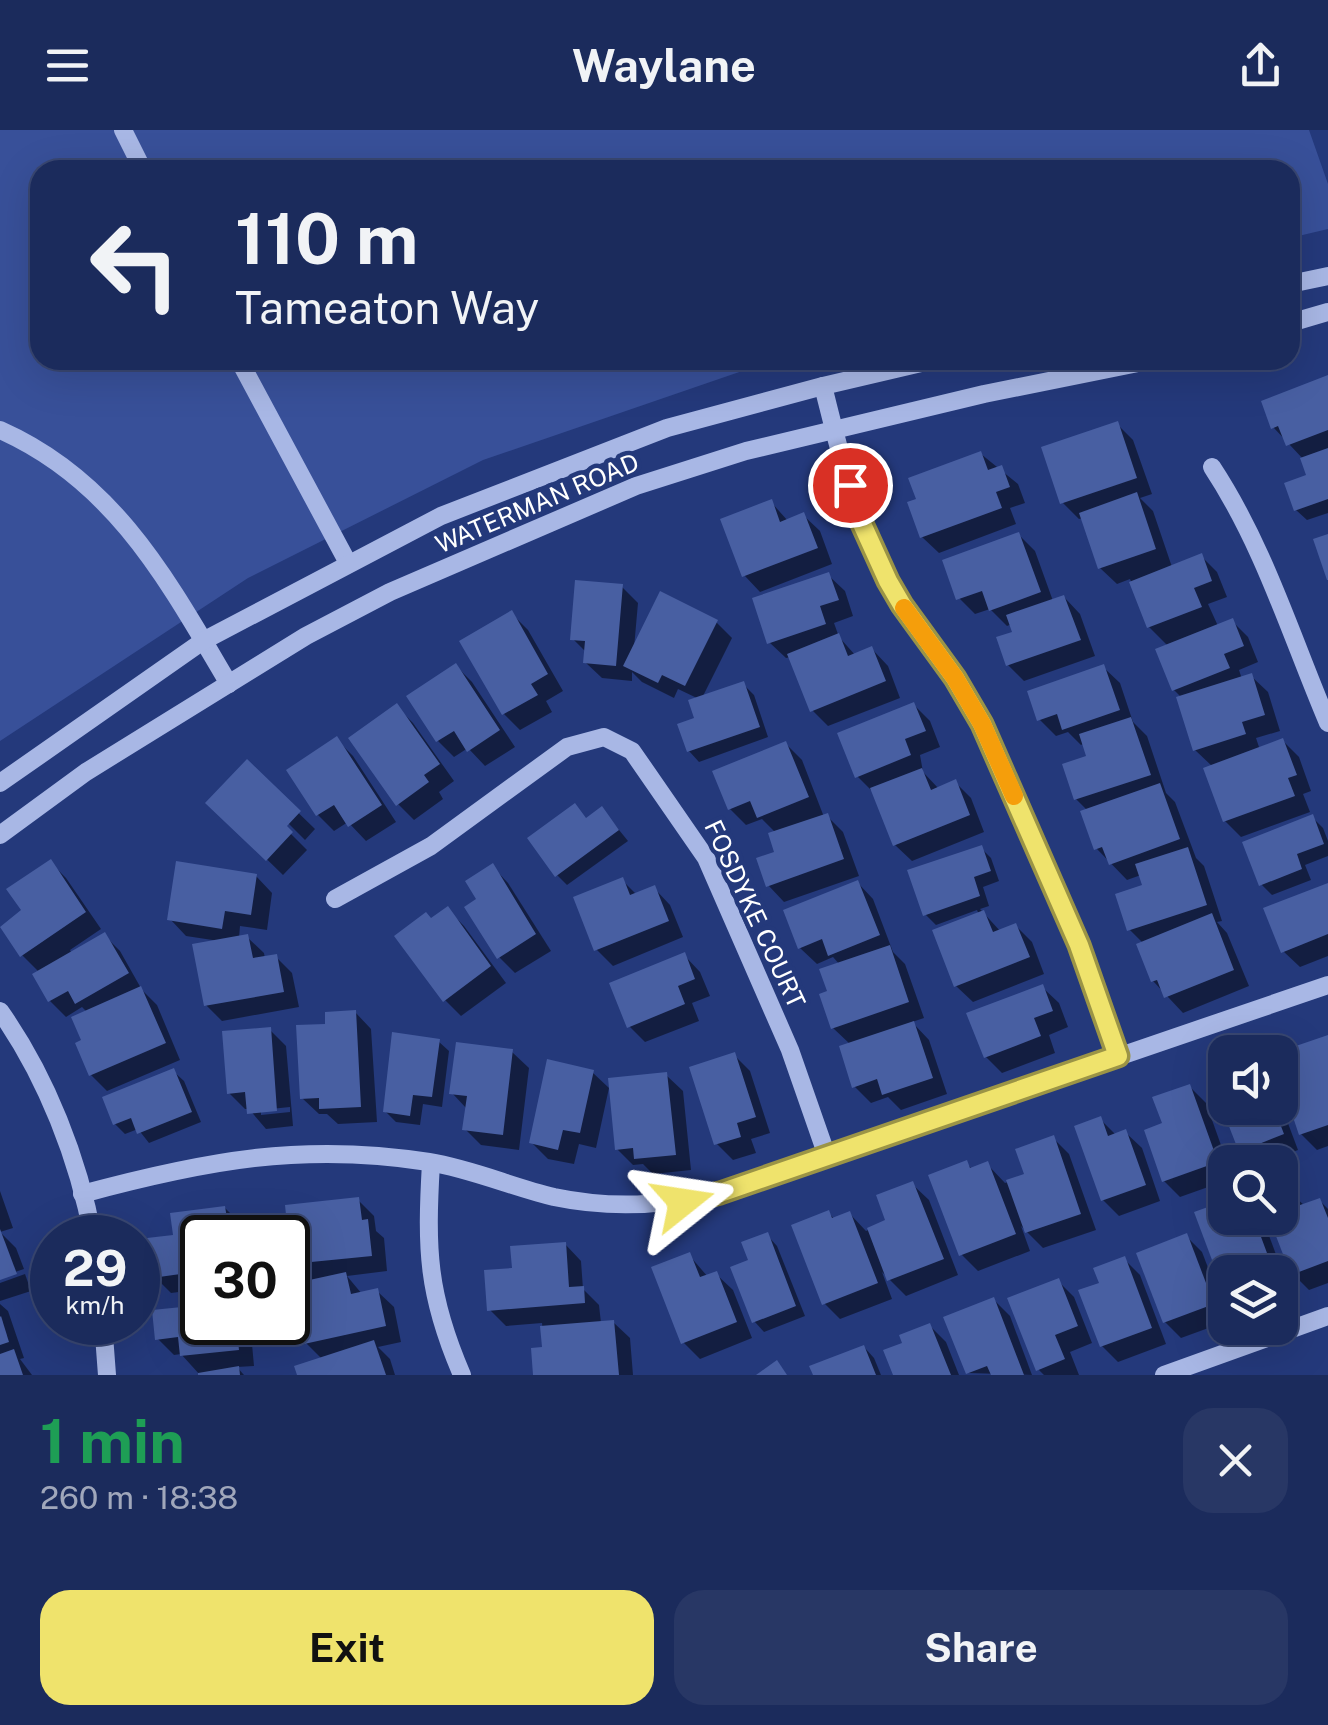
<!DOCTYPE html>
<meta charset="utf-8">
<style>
:root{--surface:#1b2b5c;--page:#283765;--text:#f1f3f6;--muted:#a0a7bb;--line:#394772;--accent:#efe36c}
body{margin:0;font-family:"Public Sans",sans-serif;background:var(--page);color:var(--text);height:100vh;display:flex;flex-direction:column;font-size:38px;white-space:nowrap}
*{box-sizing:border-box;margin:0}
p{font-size:32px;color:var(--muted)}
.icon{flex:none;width:55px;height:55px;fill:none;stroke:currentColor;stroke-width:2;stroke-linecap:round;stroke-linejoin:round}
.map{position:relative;height:1245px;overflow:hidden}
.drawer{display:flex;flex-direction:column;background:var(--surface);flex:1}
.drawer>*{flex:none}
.top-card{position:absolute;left:30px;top:30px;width:1270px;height:210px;border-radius:30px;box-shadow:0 10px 40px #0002,0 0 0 2px var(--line);background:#1b2b5c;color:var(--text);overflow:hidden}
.tools{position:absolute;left:1208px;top:905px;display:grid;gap:20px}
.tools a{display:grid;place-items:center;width:90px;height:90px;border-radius:20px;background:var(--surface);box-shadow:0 10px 40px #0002,0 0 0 2px var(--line);font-size:50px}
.speed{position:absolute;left:30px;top:1085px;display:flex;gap:20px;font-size:50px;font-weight:700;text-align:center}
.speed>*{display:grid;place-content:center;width:130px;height:130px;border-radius:50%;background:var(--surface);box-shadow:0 10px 40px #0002,0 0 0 2px var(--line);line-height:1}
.speed small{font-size:25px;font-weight:400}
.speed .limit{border:5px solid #111;border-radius:15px;background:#fff;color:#111}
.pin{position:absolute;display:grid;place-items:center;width:85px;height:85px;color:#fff;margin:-42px;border:5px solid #fff;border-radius:50%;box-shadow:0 2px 10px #0007}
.me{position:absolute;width:110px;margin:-55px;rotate:75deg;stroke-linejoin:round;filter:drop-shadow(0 0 8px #0008)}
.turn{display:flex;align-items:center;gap:35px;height:210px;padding:0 40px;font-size:45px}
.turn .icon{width:130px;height:130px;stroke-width:2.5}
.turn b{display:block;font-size:70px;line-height:85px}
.round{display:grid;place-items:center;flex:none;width:105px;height:105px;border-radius:30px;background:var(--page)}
.head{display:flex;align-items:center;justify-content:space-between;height:170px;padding:0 40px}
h1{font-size:60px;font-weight:700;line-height:75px;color:#1e9e55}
.primary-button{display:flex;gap:20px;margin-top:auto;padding:20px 40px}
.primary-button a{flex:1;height:115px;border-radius:30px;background:var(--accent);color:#111;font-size:40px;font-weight:700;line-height:115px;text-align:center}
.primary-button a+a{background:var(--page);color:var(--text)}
header{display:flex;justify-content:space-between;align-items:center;height:130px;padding:0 40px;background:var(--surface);font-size:45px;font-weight:700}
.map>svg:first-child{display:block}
.green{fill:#385099}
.shadow{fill:#0007;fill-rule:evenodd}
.building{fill:#485fa2}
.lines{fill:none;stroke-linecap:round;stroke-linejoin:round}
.minor{stroke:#a8b7e5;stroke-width:18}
.route-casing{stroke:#9b9446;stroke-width:25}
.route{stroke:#efe36c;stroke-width:18}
.slow{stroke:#f59e0b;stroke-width:18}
.labels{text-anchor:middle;stroke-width:9;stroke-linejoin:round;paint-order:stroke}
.street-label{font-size:25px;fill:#fff;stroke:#24397b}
</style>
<header><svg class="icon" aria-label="menu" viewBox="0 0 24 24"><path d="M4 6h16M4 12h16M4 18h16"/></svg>Waylane<svg class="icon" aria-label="share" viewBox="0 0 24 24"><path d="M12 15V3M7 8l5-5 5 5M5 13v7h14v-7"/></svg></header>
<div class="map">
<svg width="1328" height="1245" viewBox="0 0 1328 1245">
<rect width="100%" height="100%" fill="#24397b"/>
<path class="green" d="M0,0H1309L1328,54V99L1290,108V40H40V230H774L483,330L248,448L0,611Z"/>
<g class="shadow">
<path d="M1328,248V383L1307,390L1296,380L1309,347L1304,330L1273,297Z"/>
<path d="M1117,294L1133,310L1152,364L1140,368L1153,381L1172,437L1201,426L1217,442L1227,467L1208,474L1218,496L1232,491L1248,507L1258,532L1239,540L1242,549L1251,546L1268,562L1280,601L1256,608L1260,620L1283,611L1299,627L1311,661L1303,664L1310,682L1241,707L1225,691L1213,637L1195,620L1182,568L1174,560L1168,516L1149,497L1130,449L1117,454L1100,438L1083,388L1079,389L1063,373Z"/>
<path d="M981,324L1018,354L1025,373L1010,378L1016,394L939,423L922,407Z"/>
<path d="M771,372L788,391L803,385L820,401L832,434L760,462L744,445Z"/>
<path d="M1019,405L1035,421L1053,471L1064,467L1080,484L1095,526L1024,551L1008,535L1015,504L1012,494L1007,496L990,479L975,484L959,468Z"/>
<path d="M828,445L845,461L853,486L834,493L839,507L856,526L872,519L888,536L900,568L828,596L812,580L791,527L786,528L769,512Z"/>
<path d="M621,456L638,473L634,518L716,492L732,508L702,568L743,554L754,565L768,607L699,632L689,621L699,569L678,559L674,568L642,552L632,542V551L602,548L585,532L586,522L573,509Z"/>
<path d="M512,484L528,500L563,561L546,571L552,582L520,600L504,584Z"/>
<path d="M456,536L472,552L515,617L485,636L468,618L454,627L438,611Z"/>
<path d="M1103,537L1120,553L1133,592L1147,606L1166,663L1175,672L1196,728L1204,736L1222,791L1217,792L1227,803L1249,856L1183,883L1153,851L1143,813L1129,799L1145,757L1141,745L1127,750L1097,719L1088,681L1076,669L1090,627L1085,613L1081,615L1068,602L1056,606L1039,589Z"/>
<path d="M914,575L930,591L940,617L920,625L923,642L939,659L955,652L971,668L984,702L912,731L895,715L873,662L857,646Z"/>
<path d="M397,577L413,593L454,651L439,662L443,669L414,690L398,674Z"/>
<path d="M337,610L353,626L396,692L366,711L348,692L334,701L318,685Z"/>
<path d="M786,614L802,630L824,687L827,686L843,702L859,746L784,772L768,755L777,723L776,703L762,689L746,695L730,679Z"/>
<path d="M247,633L315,699L305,710L280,685L276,689L307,720L283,745L209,673Z"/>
<path d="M602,679L628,711L567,755L557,745L588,690Z"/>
<path d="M1312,687L1323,698L1328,711V726L1305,735L1311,750L1272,765L1261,754Z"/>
<path d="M981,718L991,728L999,751L983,757L989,776L980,779L1001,802L1016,796L1032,812L1044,844L973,872L956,856L979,785L977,780L936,795L925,784Z"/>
<path d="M50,732L66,748L101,799L70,820L72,824L104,805L120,821L142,860L157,875L180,930L107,961L91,945L84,911L87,882L82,877L66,887L50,871L39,842L22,825L24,781Z"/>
<path d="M492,736L508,753L551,821L515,843L499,827L480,770Z"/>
<path d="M256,746L272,763L267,800L240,796L239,808L247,807L264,823L265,829L276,827L292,843L299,877L222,891L206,875L219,811L186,806L170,789Z"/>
<path d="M622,750L637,765L654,758L670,775L683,807L613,836L596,819Z"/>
<path d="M857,752L873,769L893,822L905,834L924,888L912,892L929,910L947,964L901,980L888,967L871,973L854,956L851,915L833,898L830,863L840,835L833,827L817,834L800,818Z"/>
<path d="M1328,755V826L1300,837L1283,821Z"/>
<path d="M447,779L464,796L506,853L461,886L445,870L432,791Z"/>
<path d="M684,825L700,842L710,866L692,873L699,891L645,912L629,896Z"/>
<path d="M1042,857L1059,873L1068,897L1049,905L1055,923L1002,943L986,927Z"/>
<path d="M355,882L371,899L377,992L338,994L327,984H319L302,968L328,896Z"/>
<path d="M270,900L286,916L293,996L266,999L249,979H245L229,963ZM290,977V982L261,985V980Z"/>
<path d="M1328,908V1016L1317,1020L1301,1004L1280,932Z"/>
<path d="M438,911L449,921L442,977L423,974L420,995L396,992L385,981Z"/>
<path d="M512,922L529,938L519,1020L481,1015L465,999L467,979L452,963Z"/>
<path d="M734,925L750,941L770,1003L751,1009L756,1023L733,1030L717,1014Z"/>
<path d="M173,941L184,951L201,992L149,1013L138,999L125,1004L115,994Z"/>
<path d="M1225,941V978H1280V972L1298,1020L1267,1032H1253L1241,1020L1213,946Z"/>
<path d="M592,942L609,958L596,1018L579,1014L574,1034L548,1029L532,1013Z"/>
<path d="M666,945L683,961L691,1040L653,1044L643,1034L633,1035L617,1019Z"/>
<path d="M1190,957L1206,973L1227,1032L1225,1051L1180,1067L1164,1051Z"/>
<path d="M1100,989L1116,1005L1125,1002L1142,1018L1160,1071L1119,1086L1103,1070Z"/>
<path d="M1053,1008L1069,1024L1096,1100L1043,1118L1021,1096L1030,1121L978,1141L962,1125L966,1033L973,1040L987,1034L1005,1053L1028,1046Z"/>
<path d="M912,1054L929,1070L958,1145L906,1166L882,1142L892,1169L840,1189L824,1173L829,1083L835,1090L850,1084L866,1101L888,1092Z"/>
<path d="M0,1061L13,1098L0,1102L16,1118L24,1139L0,1147Z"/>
<path d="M1294,1066L1305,1076L1320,1071L1328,1079V1153L1309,1160L1293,1144L1272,1088H1280V1072Z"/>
<path d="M358,1070L374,1086L376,1101L384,1108L387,1141L347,1146L362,1164L377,1161L394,1177L401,1212L378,1217L390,1229L395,1245H299L323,1230L306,1213L312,1152L293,1133Z"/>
<path d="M1221,1075L1225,1078V1088H1259L1264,1092L1291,1165L1280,1170V1142H1225V1150L1220,1145Z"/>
<path d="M225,1078L241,1094L242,1108H202V1159L171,1163L154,1146Z"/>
<path d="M767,1105L777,1116L805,1186L764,1202L754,1191L752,1132Z"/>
<path d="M1186,1106L1202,1122L1225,1182V1192L1181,1208L1165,1192Z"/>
<path d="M565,1114L581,1131L583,1159L599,1175L601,1193L613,1192L630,1208L633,1245H536L544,1219L542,1193L506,1196L489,1179L514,1140Z"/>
<path d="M689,1125L708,1147L716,1144L733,1160L752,1208L700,1229L683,1212Z"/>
<path d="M1124,1129L1140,1145L1166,1214L1118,1232L1102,1216V1154Z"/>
<path d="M25,1144L31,1161L0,1171V1153Z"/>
<path d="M1058,1151L1074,1167L1092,1213L1070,1222L1079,1245H1044L1038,1239Z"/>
<path d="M994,1170L1010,1186L1032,1245L968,1243Z"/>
<path d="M0,1174L8,1181L24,1228L20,1229L32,1245H0Z"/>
<path d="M202,1178V1192H250L254,1236L237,1237L244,1245H200L181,1224L174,1225L157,1208L155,1182Z"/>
<path d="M930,1196L946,1212L959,1245H896L905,1214Z"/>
<path d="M864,1217L874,1228L881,1245H816Z"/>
</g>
<g class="building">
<path d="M1328,245V300L1286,316L1278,296L1271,299L1261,271Z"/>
<path d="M1118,291L1137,348L1060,374L1041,317Z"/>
<path d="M1328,318V369L1294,381L1284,353L1306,345L1300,328Z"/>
<path d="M981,321L988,340L1002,335L1010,357L996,362L1002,378L920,408L907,372L916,369L908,348Z"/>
<path d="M1137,362L1156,419L1098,439L1079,383Z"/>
<path d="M772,369L780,392L804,382L818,418L742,447L720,389Z"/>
<path d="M1019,402L1041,462L989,481L982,461L956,470L942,430Z"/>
<path d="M1328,404V450H1327L1313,409Z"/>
<path d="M1202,423L1212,451L1194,458L1202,477L1147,498L1129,452Z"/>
<path d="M829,442L839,470L820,476L826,494L767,514L752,468Z"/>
<path d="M575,450L623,454L616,536L583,533L585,511L570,510Z"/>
<path d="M660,461L718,490L685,556L662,545L658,553L623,536Z"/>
<path d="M1064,465L1081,510L1006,536L996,507L1012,502L1006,485Z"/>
<path d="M512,480L548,544L531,554L538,565L502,585L459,511Z"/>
<path d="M1233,488L1244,516L1224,524L1230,538L1172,561L1155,519Z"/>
<path d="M839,503L848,526L872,516L886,551L810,582L787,524Z"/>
<path d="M456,533L500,600L467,622L454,601L436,612L406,566Z"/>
<path d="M1104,534L1120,580L1062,600L1057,584L1037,591L1027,561Z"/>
<path d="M1252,543L1265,585L1242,592L1246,604L1193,621L1176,567Z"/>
<path d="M744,551L760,597L687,622L677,594L694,588L688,570Z"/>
<path d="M914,572L926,601L905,609L911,625L855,648L837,603Z"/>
<path d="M397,573L440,634L424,645L429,652L396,676L348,608Z"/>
<path d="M1131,587L1151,645L1074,670L1062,634L1086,626L1079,604Z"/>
<path d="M337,606L382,675L348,697L334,675L316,686L286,640Z"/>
<path d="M1283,608L1297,645L1288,648L1295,666L1223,692L1203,638Z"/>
<path d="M786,611L809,667L757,688L750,671L728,680L712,641Z"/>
<path d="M247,629L301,681L287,696L293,702L266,731L205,673Z"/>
<path d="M922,638L931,660L956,649L970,685L893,716L870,658Z"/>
<path d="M1160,653L1180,709L1109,735L1102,717L1094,720L1080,681Z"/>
<path d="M575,673L586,688L602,676L619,700L555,747L527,708Z"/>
<path d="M828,683L844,729L766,757L756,728L774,722L768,703Z"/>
<path d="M1313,684L1324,714L1297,724L1302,739L1259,756L1242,712Z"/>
<path d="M982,715L991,741L974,747L980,766L923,786L907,740Z"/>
<path d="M1188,717L1207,775L1127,801L1115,764L1142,755L1135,734Z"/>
<path d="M51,729L86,782L20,827L0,797L21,780L6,759Z"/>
<path d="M176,731L257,744L251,785L225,781L222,799L167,790Z"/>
<path d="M493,733L536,804L497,829L464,777L476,769L465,751Z"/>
<path d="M623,747L630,765L655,755L669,791L594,821L573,767Z"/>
<path d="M858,750L880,805L828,826L822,809L798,819L783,780Z"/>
<path d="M1328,753V804L1281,823L1263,778Z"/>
<path d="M448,776L491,836L443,872L394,806L426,782L431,788Z"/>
<path d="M984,780L993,802L1016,793L1030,827L954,857L932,800Z"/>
<path d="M1212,783L1234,840L1164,868L1157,850L1151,852L1136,814Z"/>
<path d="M105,802L129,843L75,874L68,861L48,872L32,844Z"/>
<path d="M248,804L253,828L277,824L284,862L204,876L192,814Z"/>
<path d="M890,815L909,872L831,899L819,864L827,861L819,839Z"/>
<path d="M685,822L695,849L678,856L685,874L627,898L609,853Z"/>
<path d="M1043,854L1053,881L1034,888L1041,906L984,928L966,883Z"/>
<path d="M141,856L166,913L89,946L75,913L81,910L71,887Z"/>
<path d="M356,880L361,977L319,979V968L300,969L296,895L325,894V882Z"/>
<path d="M914,891L933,948L882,965L877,949L852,958L839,916Z"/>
<path d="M271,897L277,981L247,984L245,962L227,964L222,901Z"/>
<path d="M392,902L440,909L432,967L413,965L410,986L383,982Z"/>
<path d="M1328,905V995L1299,1005L1280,948V930L1292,926L1290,918Z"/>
<path d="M456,912L513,919L503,1005L462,1000L467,966L449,964Z"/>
<path d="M735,922L756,987L737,993L741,1007L714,1015L689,937Z"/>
<path d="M547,929L594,940L580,1003L563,1000L558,1020L529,1013Z"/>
<path d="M174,938L192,982L137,1004L131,988L113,995L102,967Z"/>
<path d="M1225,939V978H1274L1284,1004L1239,1022L1209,945Z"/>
<path d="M667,942L676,1025L634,1029L633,1018L615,1020L608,948Z"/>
<path d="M1190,954L1218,1032L1162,1052L1144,1000L1162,993L1152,967Z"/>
<path d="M1101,986L1108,1006L1126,999L1146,1055L1101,1071L1074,996Z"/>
<path d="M1054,1005L1081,1084L1025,1103L1006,1050L1024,1044L1015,1019Z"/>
<path d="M967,1030L970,1038L988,1031L1016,1104L959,1126L928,1045Z"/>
<path d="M913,1051L944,1129L887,1151L867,1098L885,1090L876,1065Z"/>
<path d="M1295,1063L1300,1075L1320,1068L1328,1088V1131L1291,1145L1269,1088H1280V1069Z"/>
<path d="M359,1067L362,1090L368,1089L372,1126L291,1134L285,1075Z"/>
<path d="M1222,1072L1225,1088H1254L1274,1142H1241L1240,1138L1218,1146L1194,1082Z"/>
<path d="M225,1076L230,1108H202V1141L152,1148L147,1108L173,1105L170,1083Z"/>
<path d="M829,1080L832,1088L850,1081L878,1153L822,1175L791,1095Z"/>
<path d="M0,1099L17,1144L0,1150Z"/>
<path d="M768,1102L796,1176L752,1193L730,1137L748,1130L741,1112Z"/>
<path d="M1187,1103L1214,1174L1163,1193L1136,1123Z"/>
<path d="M566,1112L569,1157L584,1156L585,1173L487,1181L484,1140L512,1138L510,1116Z"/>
<path d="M690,1122L700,1147L717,1141L737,1192L681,1214L651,1137Z"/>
<path d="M1125,1126L1152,1198L1100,1217L1078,1160L1099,1153L1093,1138Z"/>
<path d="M346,1142L351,1164L378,1158L386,1196L304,1214L291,1154Z"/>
<path d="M1059,1148L1078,1196L1055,1205L1065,1229L1036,1241L1007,1168Z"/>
<path d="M994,1167L1024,1245H991L987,1236L966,1244L943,1187Z"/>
<path d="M202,1175V1192H236L239,1220L180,1226L178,1207L155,1210L152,1180Z"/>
<path d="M1,1186L9,1212L0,1215V1187Z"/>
<path d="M614,1190L619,1245H533L531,1218L542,1217L540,1196Z"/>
<path d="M930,1193L951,1245H893L883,1220L902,1213L899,1205Z"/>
<path d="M374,1210L386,1245H297L294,1236Z"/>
<path d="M864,1215L876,1245H813L809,1236Z"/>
<path d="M14,1219L23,1245H0V1224Z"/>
<path d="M777,1230L787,1245H756Z"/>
<path d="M239,1236L240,1245H198V1243Z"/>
</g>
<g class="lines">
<g class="minor">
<path d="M123,0L143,40"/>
<path d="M1290,154L1328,146"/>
<path d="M1290,193L1328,182"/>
<path d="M239,230L348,433"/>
<path d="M823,256C842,331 859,410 903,476C929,517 962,552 983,596C1036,703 1078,815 1118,927"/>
<path d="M0,300C115,351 168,451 229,554"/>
<path d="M1212,337C1264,416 1291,506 1328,593"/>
<path d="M0,653L203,511L441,386L667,298L823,256L934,230"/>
<path d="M0,705L86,642L306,506L390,462L636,356L746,321L984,264L1153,230"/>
<path d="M335,769L431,716L567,617L604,607L632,621L706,728L790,920L827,1026"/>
<path d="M0,881C46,946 79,1030 93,1108"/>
<path d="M431,1033C426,1119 427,1164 462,1245"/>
<path d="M82,1064C204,1031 303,1012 429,1032C472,1039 512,1057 554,1067C611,1079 664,1076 720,1063L1328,855"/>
<path d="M103,1192L107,1245"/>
<path d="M1164,1245L1328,1186"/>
</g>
</g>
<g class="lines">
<g class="route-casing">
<path id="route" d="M683,1072L720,1063L1118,926L1079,815L982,594L955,548L902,475L888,451L858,385L850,355"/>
</g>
<use href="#route" class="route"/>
<path class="slow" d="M904,478L955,548L982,594L1014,666"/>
</g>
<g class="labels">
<g class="street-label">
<text transform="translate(537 373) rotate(-23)" y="9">WATERMAN ROAD</text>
<text transform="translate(755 784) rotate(65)" y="9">FOSDYKE COURT</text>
</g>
</g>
</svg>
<div class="tools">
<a><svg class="icon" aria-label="sound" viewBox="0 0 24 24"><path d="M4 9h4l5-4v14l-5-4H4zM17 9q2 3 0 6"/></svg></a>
<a><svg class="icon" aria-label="search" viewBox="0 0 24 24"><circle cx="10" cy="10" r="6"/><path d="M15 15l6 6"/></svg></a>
<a><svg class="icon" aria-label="layers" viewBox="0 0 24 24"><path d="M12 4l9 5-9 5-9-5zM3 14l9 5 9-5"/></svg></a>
</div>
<div class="speed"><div>29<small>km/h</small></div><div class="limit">30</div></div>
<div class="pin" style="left:850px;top:355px;background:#d93025"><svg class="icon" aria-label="arrive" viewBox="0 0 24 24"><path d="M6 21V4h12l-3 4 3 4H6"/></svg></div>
<svg class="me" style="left:683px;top:1072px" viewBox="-20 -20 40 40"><path d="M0-17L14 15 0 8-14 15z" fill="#efe36c" stroke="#fff" stroke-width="4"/></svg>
<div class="top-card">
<div class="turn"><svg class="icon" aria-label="left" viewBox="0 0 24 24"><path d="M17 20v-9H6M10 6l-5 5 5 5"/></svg><div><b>110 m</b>Tameaton Way</div></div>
</div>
</div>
<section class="drawer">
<div class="head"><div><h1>1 min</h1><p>260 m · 18:38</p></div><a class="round"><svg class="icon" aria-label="close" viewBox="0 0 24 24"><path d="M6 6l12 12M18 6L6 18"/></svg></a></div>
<div class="primary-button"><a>Exit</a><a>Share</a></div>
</section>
